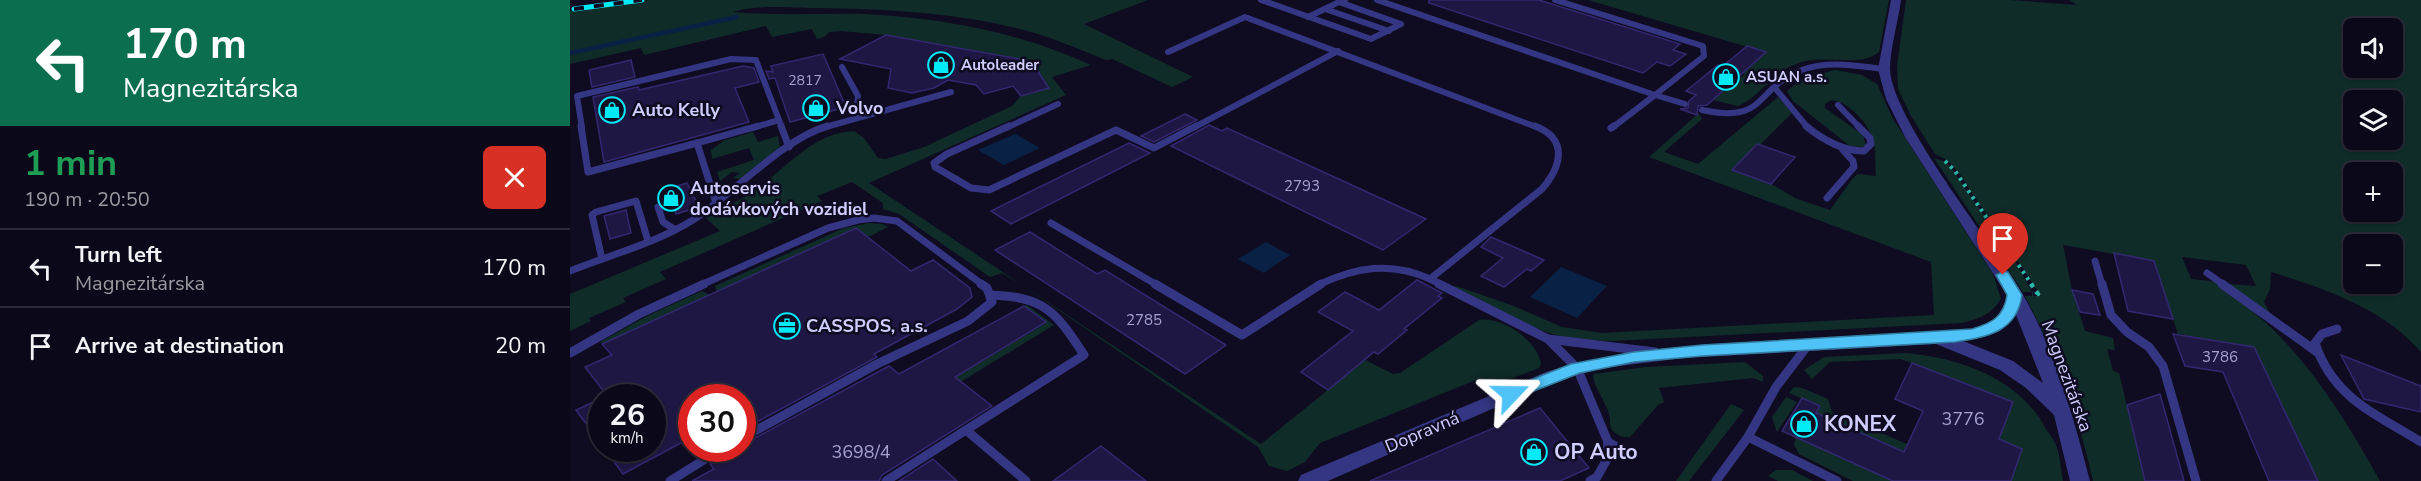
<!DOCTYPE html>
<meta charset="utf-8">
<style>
:root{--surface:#0b0919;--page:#141222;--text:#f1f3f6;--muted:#9a9aa2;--line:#2b2a38}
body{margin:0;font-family:"Nunito Sans",sans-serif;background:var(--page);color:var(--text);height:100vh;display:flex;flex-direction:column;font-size:22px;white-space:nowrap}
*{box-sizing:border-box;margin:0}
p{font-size:20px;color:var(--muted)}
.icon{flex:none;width:33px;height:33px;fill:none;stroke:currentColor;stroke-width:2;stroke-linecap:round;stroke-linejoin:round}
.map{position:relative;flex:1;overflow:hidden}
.drawer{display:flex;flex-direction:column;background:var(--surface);width:570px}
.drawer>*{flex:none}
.guide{background:#0b6e4f;color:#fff;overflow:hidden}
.buttons{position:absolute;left:1773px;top:18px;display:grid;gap:12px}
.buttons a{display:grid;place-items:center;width:60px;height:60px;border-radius:9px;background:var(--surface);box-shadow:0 2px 4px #0004,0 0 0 2px var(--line);font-size:30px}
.speed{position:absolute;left:18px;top:384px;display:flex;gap:12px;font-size:30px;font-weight:700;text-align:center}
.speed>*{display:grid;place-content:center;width:78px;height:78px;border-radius:50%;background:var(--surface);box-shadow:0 2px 4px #0004,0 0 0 2px var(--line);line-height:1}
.speed small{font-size:15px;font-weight:400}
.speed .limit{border:9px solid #d22;background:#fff;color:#111}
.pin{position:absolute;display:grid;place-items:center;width:51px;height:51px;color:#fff;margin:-62px -26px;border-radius:50% 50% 50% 0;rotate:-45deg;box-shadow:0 0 6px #0007}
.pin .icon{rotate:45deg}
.me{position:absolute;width:66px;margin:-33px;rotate:67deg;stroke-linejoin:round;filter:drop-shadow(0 0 4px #0008)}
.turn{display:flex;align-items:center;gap:21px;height:126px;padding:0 24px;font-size:27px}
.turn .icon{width:78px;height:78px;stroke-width:2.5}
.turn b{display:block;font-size:42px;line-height:51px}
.round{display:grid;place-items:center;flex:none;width:63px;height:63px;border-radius:9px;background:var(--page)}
.headline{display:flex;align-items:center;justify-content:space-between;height:102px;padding:0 24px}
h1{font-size:36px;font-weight:700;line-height:45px;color:#1e9e55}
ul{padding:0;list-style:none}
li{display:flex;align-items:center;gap:18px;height:78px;padding:0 24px;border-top:2px solid var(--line)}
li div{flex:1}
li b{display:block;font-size:22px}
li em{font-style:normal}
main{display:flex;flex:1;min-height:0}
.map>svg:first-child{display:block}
.green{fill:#0f2c29;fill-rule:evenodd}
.water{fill:#092144}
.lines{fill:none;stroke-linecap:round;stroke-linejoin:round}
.stream{stroke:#092144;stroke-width:4.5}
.building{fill:#1e1743;stroke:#332870;stroke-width:1.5}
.path-far1{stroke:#29b7a8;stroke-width:4;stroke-dasharray:3 4.5;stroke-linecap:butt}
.path{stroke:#29b7a8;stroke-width:4.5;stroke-dasharray:4 5;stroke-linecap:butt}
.lane-far2{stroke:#353683;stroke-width:6}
.lane-far1{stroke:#353683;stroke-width:7}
.lane{stroke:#353683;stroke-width:9}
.street{fill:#353683;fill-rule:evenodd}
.rail-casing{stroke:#00eaf8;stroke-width:5}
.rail{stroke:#0f0c21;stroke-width:4;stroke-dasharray:10;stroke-linecap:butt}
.route{fill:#4fc3f7;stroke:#337fa1;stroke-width:1.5}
.labels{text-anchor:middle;stroke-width:5;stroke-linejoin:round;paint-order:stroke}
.far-number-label{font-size:14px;fill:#a4a0d0}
.far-poi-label{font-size:15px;font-weight:bold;fill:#d0cdff;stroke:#0f0c21;text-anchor:start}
.number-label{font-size:15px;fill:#a4a0d0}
.poi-label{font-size:18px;font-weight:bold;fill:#d0cdff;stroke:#0f0c21;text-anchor:start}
.street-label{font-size:18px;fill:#d0cdff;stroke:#0f0c21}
.near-number-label{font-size:18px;fill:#a4a0d0}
.near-poi-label{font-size:21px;font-weight:bold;fill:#d0cdff;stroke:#0f0c21;text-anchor:start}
</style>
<main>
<section class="drawer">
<div class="guide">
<div class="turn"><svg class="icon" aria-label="left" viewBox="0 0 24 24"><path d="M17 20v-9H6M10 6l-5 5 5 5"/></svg><div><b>170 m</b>Magnezitárska</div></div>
</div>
<div class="headline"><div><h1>1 min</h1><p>190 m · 20:50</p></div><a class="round" style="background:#d93025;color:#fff"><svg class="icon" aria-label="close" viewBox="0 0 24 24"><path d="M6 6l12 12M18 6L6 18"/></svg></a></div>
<ul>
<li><svg class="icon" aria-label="left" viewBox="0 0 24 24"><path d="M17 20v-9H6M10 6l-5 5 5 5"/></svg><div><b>Turn left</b><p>Magnezitárska</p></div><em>170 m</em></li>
<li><svg class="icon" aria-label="arrive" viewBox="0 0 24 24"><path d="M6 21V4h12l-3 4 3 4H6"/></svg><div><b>Arrive at destination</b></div><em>20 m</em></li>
</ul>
</section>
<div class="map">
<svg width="1851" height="481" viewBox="0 0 1851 481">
<rect width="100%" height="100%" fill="#0f0c21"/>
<g class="green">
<path d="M80,0H578L514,24L623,77L602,87L542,59L536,60C506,48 477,35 446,28C380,12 313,9 245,8C222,8 185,4 163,12C207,16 252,13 295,14C373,18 449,32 521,65L482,77L496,95L299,183L691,444L795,360L823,374L830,373L909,320C932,316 968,341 971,364L969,368L925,385L919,384L911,378L750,443L735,462L717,471L699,466L688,447L449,283L432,273L420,277L329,214L313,209V203L282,182L247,196L252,201L90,272L96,279L53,298L56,302L19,318L21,321L0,331V294L150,231L135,217C152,209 169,201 185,190C217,168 242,133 284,131L294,138L308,158L316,159L354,147L442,106L451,96L479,88L467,69L445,64L452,59L316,35L271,31L260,32L254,37L247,39L242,29L202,37L196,26L74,55L71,48L0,64V11Z"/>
<path d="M1018,0H1319L1309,52C1291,67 1258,56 1236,61C1201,69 1194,95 1168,106L1143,100L1175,74L1172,72L1195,52Z"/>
<path d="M1336,0H1440L1507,5L1499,0H1851V352C1815,309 1753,288 1701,272L1700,289L1694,302L1700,313L1657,284L1686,286L1676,265L1612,257L1621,279C1628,280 1637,280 1644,282C1653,285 1662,295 1670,301C1731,347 1773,414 1810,481H1748L1684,347L1608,334L1584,261L1493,245L1502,290L1515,331L1543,338L1545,350L1537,349L1543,371L1549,373L1575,481H1523C1509,416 1486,355 1455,296H1471L1389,173L1377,160L1365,154L1341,116L1328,89L1327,66ZM1784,28H1822V68H1784ZM1784,100H1822V140H1784ZM1784,172H1822V212H1784ZM1784,244H1822V284H1784Z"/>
<path d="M1265,70L1292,75L1307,84L1323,119L1423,274L1431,299C1421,315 1409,319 1391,323L1042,341C1023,340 1005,340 986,335C951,325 917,304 884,288L886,286L944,306L992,327L1032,333L1364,315L1361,262L1079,157L1129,113L1132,119L1094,152L1128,164L1208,97L1222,113L1190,145L1201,184L1225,198L1260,210L1283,178L1288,174L1306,176C1305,166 1306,153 1304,142C1300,125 1279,101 1261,100L1255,104V108L1293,135L1296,145L1292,147L1280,146L1223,101L1217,91L1232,79Z"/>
<path d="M183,132L188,142L208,136L210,147L172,179L163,178L170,173L162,172L150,181L147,172L184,160L179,148L142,159L141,150L155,140Z"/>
<path d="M1364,158L1376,162L1382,169L1443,258L1462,292H1453Z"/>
<path d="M299,223L312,224L318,227L298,237L147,292L145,286L274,228Z"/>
<path d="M132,291L140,295L32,344L30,342L79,315Z"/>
<path d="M457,305L484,325L392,381L211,481L476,323L454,306Z"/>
<path d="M1336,353C1390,358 1449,378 1476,429C1479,434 1484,439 1486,445C1490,455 1491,470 1493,481H1441L1452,449L1429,439L1442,402L1331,359L1260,362L1242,379L1234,370L1254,357Z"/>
<path d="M1175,362L1193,376V382L1183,378L1089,388L1094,402L1088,405L1060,437C1053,438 1048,436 1043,431C1039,426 1040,422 1040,419C1038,403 1024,390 1023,374L1076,367Z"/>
<path d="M1224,387L1232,388L1258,399L1262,412L1337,444L1320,481H1283L1229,454L1224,445L1226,437L1303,472L1317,444L1246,413L1250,406L1219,393Z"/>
<path d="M1216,397L1227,402L1207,432L1202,417Z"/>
<path d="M1161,404L1174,410L1119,481H1106Z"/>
<path d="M1206,470H1222L1243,481H1208L1198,476Z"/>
</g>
<g class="water">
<path d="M445,134L470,148L434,165L408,150Z"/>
<path d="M696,242L720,255L694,273L668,259Z"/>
<path d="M991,267L1037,286L1007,318L960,297Z"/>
</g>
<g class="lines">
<path class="stream" d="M0,53L167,17"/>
</g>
<g class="building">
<path d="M859,0H969L1110,44L1103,50L1116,54L1100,66L1087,62L1073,73L859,3Z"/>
<path d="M316,35L461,61L479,88L451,96L443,86L414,94L406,85L378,80L364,88L342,93L318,88L321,69L270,59Z"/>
<path d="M1177,46L1196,52L1137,105L1128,106L1127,115L1110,109L1118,108L1119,101L1126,95L1116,91L1148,65L1153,66Z"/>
<path d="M253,54L276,107L220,122L205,78L199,79L196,71L203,72L201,66Z"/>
<path d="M61,60L65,77L22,87L19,70Z"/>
<path d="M173,66L184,68L189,82L165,88L179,122L34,162L23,97L68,87L69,90Z"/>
<path d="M615,114L627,120L584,142L571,136Z"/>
<path d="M639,125L652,131L657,128L856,219L813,250L601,146Z"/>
<path d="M559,143L580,153L441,224L421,211Z"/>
<path d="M1187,144L1225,157L1201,184L1162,170Z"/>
<path d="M117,183L129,207L106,214L101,188Z"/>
<path d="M56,210L61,233L40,239L34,216Z"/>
<path d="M286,228L341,271L363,260L400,288L402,297L387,309L304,354L307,357L172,430V398H122V437L53,474L34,448H82V398H39L15,367L42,355L32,344Z"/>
<path d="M460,232L527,274L535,270L656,345L615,374L425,250Z"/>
<path d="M921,237L974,260L961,271L957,269L934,287L911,276L933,258L911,247Z"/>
<path d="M1544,253L1584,261L1603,319L1558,311Z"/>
<path d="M847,280L872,293L868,296L872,298L834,329L837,330L808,354L804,352L758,390L731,372L783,331L748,312L775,292L809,310Z"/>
<path d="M1502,290L1523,294L1530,315L1510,312Z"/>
<path d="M454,306L476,322L385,377L422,406L312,475L309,481H122L144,469L140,464L157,454L160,448H172V445L319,366L329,374Z"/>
<path d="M1603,334L1684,347L1748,481H1699L1653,372L1615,366Z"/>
<path d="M1771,355L1851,386V412L1794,399Z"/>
<path d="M1342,363L1443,402L1429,439L1452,449L1441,481H1323L1212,431L1232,398L1250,406L1246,413L1334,452L1353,411L1325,399Z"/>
<path d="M1590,394L1614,481H1575L1557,405Z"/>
<path d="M32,398V445L6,410Z"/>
<path d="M970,408L1019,468L990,481H800Z"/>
<path d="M531,446L576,481H483L501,468Z"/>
<path d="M363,459L387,481H329Z"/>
</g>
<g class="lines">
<path class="path-far1" d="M1375,161L1385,171L1462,285"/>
<path class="path" d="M1461,284L1468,294H1462"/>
<g class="lane-far2">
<path d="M691,0L801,39L831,24L769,2L775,0"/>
<path d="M807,0L1085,95"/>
<path d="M985,0L1133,46L1134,56L1085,95L1115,104"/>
<path d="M755,9L819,31"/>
<path d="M738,17L769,2"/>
<path d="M598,52L675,17L969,128"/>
<path d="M272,67L288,96L286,117"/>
<path d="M1205,88L1238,128"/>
<path d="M1268,105L1290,128"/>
<path d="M1132,110C1198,124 1183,89 1232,70C1258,60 1287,66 1314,69"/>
<path d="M209,120L212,128"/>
<path d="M12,128L7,96L161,59L186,60L209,120L182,128"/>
<path d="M252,128L381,92"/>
<path d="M436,128L488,104"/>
<path d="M623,128L768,51"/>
<path d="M1042,128L1085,95"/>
</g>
<g class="lane-far1">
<path d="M11,126L18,172L127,143"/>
<path d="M211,126L219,147"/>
<path d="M439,126L377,154L364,163L365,167L401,188L419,190L546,130L584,148L626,126"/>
<path d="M1236,126C1253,140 1272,151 1294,151L1301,144L1300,138L1288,126"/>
<path d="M1041,128L1044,126"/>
<path d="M127,143L146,203"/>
<path d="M127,143L188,126"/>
<path d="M1257,198L1284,167L1283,161L1273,150"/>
<path d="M88,207L93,222L104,229"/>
<path d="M481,223L587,285"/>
<path d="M32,259L22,215L26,212L66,201L78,241"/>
<path d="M1525,261L1532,285"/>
<path d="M0,271C40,255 86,243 123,220C163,194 214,138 258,126"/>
<path d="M1637,273L1654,285"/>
<path d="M131,285L258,228L288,220L304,218L327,221L413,285"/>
<path d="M748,285C786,267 821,261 860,279"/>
<path d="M872,285L860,279L972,189C991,167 999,139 965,126"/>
</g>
<g class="lane">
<path d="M585,284L672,335L751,284"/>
<path d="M869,284L978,339L1085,352"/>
<path d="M1532,284L1541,315L1557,332L1579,347L1593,366L1626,481"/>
<path d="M1652,284L1747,352"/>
<path d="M1767,329L1752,334L1745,343C1763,398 1806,414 1851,442"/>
<path d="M978,339L1007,368L1038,442L1036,461L1027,477L1020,481"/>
<path d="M0,353L69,314L134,284"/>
<path d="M396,430L514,355C486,312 475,297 421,295"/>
<path d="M1178,437L1267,481"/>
<path d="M172,438L307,364L398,321L422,302L417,288L411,284"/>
<path d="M1038,442L1050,449"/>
<path d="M100,481L153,448"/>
<path d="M316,481L396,430L456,481"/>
<path d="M1146,481L1178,437L1206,387L1238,345"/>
</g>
<path class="street" d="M1321,0H1331C1328,22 1321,45 1320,67C1319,116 1424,245 1452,293C1485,349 1504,419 1520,481H1500L1484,415L1456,388L1430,370L1366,344L1113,358L1034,368L988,380L758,481H728L731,475L976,372C1055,348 1134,344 1216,340C1272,337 1329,334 1385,331C1413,327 1429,325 1437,295L1335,137L1316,99L1308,69ZM1446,315L1473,383L1443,361L1393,341L1430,331Z"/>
<g class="rail-casing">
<path id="rail" d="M4,9L72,0"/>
</g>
<use href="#rail" class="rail"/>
</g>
<path class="route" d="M1433,271L1438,272L1452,295C1447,332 1417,337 1385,342L1132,356L1064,362L1010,373L941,400L935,398L933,394L935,390L1001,364L1064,352L1132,345L1402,329C1422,323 1434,317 1437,295L1426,275Z"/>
<defs>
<g id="shop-ring" transform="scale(1.35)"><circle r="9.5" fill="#0f0c21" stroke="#00eaf8" stroke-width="1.5"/><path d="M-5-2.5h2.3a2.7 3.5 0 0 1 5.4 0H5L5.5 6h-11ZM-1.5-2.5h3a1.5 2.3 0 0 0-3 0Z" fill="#00eaf8"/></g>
<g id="office-ring" transform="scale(1.35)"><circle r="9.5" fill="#0f0c21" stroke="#00eaf8" stroke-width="1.5"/><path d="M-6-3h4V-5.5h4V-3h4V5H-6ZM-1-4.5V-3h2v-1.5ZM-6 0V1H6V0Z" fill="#00eaf8"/></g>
</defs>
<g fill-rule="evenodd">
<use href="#shop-ring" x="371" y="65"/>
<use href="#shop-ring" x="1156" y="77"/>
<use href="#shop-ring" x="246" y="108"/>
<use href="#shop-ring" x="42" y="110"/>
<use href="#shop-ring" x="101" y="198"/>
<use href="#office-ring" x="217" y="326"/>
<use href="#shop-ring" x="1234" y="424"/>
<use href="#shop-ring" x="964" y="452"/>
</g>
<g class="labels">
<g class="far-number-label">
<text x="235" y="85">2817</text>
</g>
<g class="far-poi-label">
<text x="391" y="70">Autoleader</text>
<text x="1176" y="82">ASUAN a.s.</text>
</g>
<g class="number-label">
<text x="732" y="191">2793</text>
<text x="574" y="325">2785</text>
<text x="1650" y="362">3786</text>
</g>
<g class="poi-label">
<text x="266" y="114">Volvo</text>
<text x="62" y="116">Auto Kelly</text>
<text x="120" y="194">Autoservis<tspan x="120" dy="21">dodávkových vozidiel</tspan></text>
<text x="236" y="332">CASSPOS, a.s.</text>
</g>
<g class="street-label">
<text transform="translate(1497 376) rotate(70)" y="6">Magnezitárska</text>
<text transform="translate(852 432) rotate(-23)" y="6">Dopravná</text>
</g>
<g class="near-number-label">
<text x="1393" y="425">3776</text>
<text x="291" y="458">3698/4</text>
</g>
<g class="near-poi-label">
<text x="1254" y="431">KONEX</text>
<text x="984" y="459">OP Auto</text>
</g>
</g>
</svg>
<div class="buttons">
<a><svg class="icon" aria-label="sound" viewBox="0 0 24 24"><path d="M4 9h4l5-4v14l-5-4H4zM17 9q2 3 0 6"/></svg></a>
<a><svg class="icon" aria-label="layers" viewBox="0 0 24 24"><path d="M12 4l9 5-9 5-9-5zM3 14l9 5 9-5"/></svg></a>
<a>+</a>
<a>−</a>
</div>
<div class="speed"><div>26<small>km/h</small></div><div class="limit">30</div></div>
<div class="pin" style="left:1433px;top:275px;background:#d93025"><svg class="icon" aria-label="arrive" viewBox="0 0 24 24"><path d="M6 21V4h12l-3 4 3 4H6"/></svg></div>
<svg class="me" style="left:941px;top:394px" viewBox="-20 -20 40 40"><path d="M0-17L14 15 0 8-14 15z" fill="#4fc3f7" stroke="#fff" stroke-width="4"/></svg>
</div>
</main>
